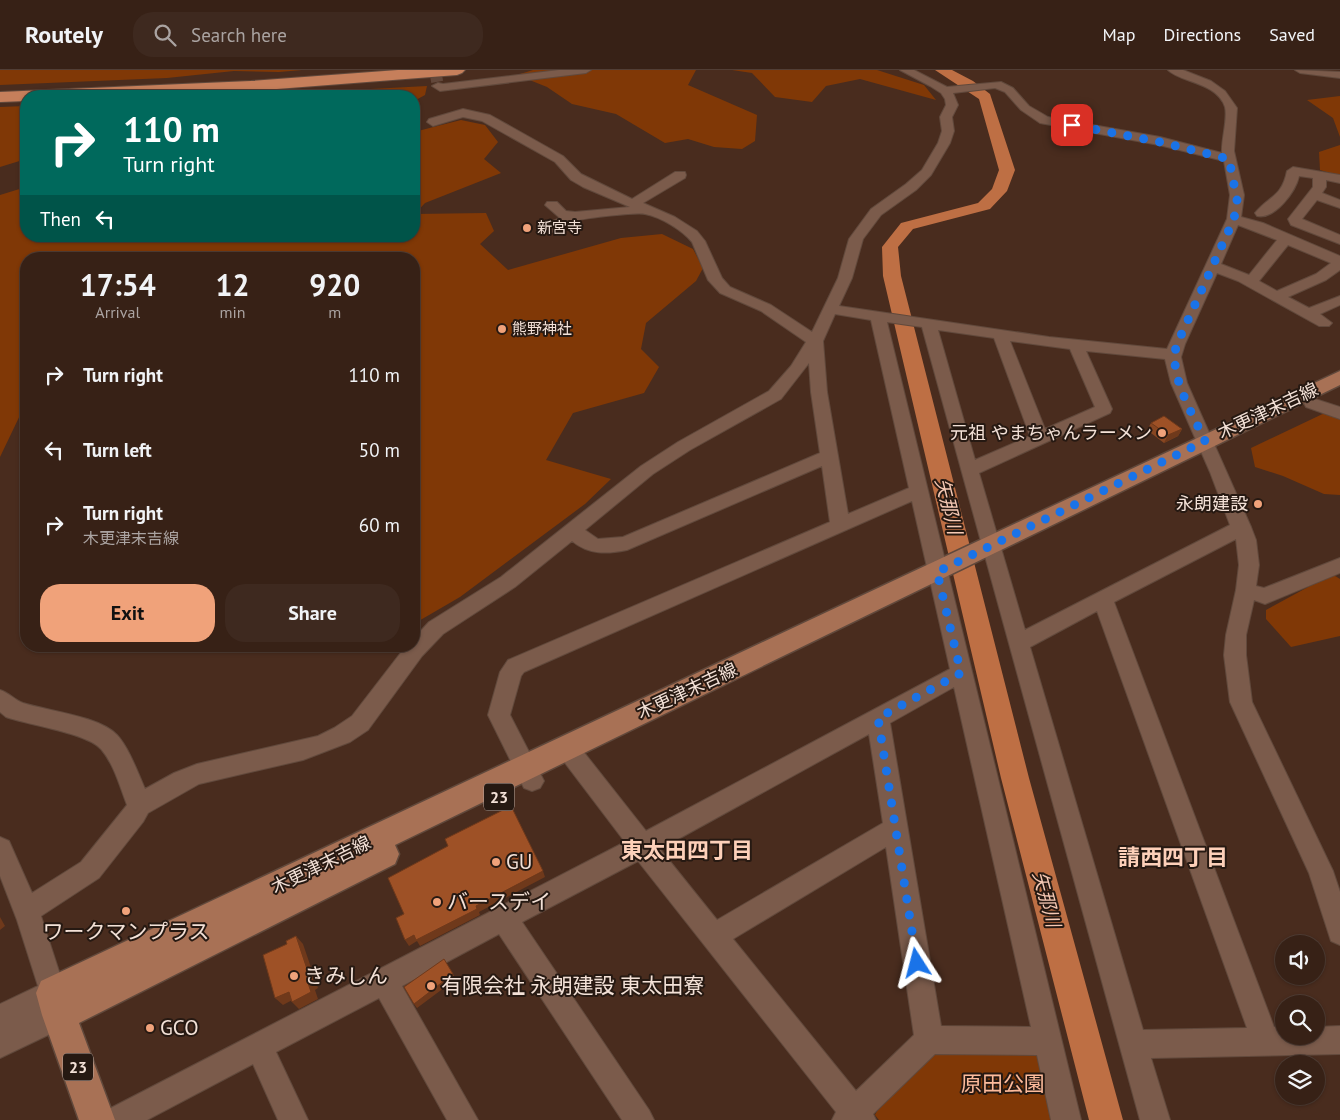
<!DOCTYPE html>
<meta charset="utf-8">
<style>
:root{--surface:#372116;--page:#3e291f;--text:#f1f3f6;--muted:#aaa3a1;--line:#513e35;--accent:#f0a27a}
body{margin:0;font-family:"PT Sans","Noto Sans JP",sans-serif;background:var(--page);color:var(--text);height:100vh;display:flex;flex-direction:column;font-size:19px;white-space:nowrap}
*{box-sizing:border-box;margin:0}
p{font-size:16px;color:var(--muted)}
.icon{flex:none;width:28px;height:28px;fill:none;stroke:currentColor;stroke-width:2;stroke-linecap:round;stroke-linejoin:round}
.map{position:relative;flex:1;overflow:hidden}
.sheet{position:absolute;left:20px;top:182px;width:400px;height:400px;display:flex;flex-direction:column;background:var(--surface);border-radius:20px;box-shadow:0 1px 4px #0004,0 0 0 1px var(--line)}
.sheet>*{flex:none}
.hud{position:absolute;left:20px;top:20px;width:400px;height:152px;border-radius:20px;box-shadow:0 1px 4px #0004,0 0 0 1px var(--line);background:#00695c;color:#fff;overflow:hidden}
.tools{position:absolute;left:1275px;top:865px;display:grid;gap:10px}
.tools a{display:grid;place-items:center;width:50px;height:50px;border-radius:50%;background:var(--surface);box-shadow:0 1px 4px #0004,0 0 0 1px var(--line);font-size:25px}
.pin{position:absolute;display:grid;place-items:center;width:42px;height:42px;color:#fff;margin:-21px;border-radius:10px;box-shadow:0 2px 8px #0006}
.me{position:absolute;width:55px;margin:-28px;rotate:351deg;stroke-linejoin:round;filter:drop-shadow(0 0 4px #0008)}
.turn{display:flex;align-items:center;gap:18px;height:105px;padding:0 20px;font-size:22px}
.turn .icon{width:65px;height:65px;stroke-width:2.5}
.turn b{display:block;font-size:35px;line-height:42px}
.then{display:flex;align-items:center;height:48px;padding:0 20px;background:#0003;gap:10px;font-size:19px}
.eta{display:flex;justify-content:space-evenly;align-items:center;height:85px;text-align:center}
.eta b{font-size:30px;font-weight:700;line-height:35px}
.action{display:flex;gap:10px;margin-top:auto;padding:10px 20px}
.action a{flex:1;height:58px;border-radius:20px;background:var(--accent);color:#111;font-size:20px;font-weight:700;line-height:58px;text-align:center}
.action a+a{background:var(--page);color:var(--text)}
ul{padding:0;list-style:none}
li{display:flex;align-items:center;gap:15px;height:75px;padding:0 20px}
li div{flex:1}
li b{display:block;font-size:19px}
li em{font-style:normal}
header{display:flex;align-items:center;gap:30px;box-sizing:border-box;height:70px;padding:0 25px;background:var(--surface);border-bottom:1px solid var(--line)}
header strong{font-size:24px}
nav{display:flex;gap:28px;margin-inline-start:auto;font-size:18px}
.search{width:350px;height:45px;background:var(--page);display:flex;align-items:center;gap:12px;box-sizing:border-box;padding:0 18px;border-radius:20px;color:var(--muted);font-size:19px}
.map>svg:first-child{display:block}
.green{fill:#803806}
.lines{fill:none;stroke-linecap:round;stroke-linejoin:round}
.river{fill:#be6f44;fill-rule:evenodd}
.minor-tunnel{stroke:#62473a;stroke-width:12;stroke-dasharray:12 6;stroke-linecap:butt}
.minor-casing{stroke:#61493c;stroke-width:2}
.major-casing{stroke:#61493c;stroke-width:3}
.highway-casing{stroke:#61493c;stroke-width:2}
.minor{fill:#7b5b4b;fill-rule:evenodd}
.major{fill:#a87155;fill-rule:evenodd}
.highway{fill:#c67f5b;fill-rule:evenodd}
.wall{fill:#884621}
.shaded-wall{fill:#6f391b}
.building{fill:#9e5126;stroke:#6f391b}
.route{stroke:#1a73e8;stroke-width:9;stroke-dasharray:0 16.2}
.poi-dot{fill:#f0a27a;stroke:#261912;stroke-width:2}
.labels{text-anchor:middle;stroke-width:4;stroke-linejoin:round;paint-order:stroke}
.far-poi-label{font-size:15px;fill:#f3e1d7;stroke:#261912;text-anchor:start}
.shield{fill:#261912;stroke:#b6a59c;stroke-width:1}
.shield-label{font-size:16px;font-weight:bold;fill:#f3e1d7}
.street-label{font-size:18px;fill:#f3e1d7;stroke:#261912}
.poi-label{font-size:18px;fill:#f3e1d7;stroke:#261912;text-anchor:end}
.water-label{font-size:19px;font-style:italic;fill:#f6c9b4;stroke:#261912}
.near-poi-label{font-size:21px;fill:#f3e1d7;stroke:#261912;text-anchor:start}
.near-park-label{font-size:21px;fill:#fdbb9b;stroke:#261912}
.near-neighbourhood-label{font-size:22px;font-weight:bold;fill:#fdd0b9;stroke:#261912}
</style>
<header>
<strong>Routely</strong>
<div class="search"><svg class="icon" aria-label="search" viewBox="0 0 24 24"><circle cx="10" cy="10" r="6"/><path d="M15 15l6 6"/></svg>Search here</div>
<nav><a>Map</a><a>Directions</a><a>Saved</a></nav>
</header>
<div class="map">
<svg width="1340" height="1050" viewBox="0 0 1340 1050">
<rect width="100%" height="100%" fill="#492c1e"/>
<g class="green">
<path d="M0,0H302L279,2L234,1L167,8L0,15Z"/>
<path d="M533,0H696L688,15L757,45L755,71L742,79L714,77L688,69L665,73L616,44L572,34L547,17L517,5Z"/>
<path d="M732,0H877L924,15L936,30L860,9L826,16L812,32L775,27L752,3Z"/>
<path d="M427,16L425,25L414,31V26H278L295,23Z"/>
<path d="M1340,26V67L1333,48L1307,30Z"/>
<path d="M26,36V89L0,97V37Z"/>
<path d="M461,50L485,55L498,72L484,89L501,103L425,133L415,144L486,143L494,161L480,174L508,200L621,168L662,164L693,179L703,198L696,211L646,253L641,279L659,297L644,323L573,343L546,390L611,409L585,434L460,527L417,552L414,549V189H26V336L23,339L0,387V125L26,117V166H414V62Z"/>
<path d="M1340,75V106L1320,100L1319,82Z"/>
<path d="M1331,340L1340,344V425L1324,424L1283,406L1255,397L1251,378Z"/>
<path d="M1332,504L1340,509V566L1291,577L1266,549V540Z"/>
<path d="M1037,977L1058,1050H879L875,1045L877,1041L935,981Z"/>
</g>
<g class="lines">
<path class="river" d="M935,0H952L973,11L990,24L1015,100L1007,121L990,139L913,159L898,177L901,206L1029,708L1123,1050H1089L1001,708L883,206L882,177L901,153L978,133L992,119L999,100L979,29Z"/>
<path class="minor-tunnel" d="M435,0L438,16"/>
<g class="minor-casing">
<g id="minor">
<path d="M559,0H591L586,3L440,21L432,16L438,13L443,14Z"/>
<path d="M900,0H914L947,17L1001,12L1013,18L1029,36L1048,47L1160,67L1222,83C1221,70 1228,49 1225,37C1217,12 1181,13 1168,0H1183L1211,11L1225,21L1237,38L1234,81L1244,125L1241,147L1263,153L1340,186V200L1326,210L1288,227L1309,238L1340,226V235L1320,244L1332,253L1329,256H1319L1238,211L1217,203L1185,274L1181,287L1187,313L1251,457L1256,470L1259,495L1256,516L1264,518L1340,488V503L1265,534L1254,530L1246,565V585L1252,632L1333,801L1340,822V875L1331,871L1309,803L1230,632L1224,585L1226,565L1236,520L1239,495L1236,469L1114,532L1274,957H1284V966H1316V957L1340,956V984L1151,988L1170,1050H1140L922,257L887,252L1081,1050H1051L1037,985L935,984L873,1044L876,1050H832L836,1042L638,791L522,852L649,1040L654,1050H622L499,864L402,916L478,1050H447L379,928L276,982L308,1050H278L253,994L147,1050H102L107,1040L625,772L559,685L556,678L559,671L567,668L575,671L646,761L950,599L912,431L524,602L521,606L510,645L544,711L540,718L532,721L524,718L488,645L500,602L508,590L830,452L822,396L627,480C607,484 589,485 572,471L515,517L443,564L422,586L368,660L350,672L303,690L199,714L148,743L143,752L99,808L41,846L66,923L62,933L69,935L73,945L69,955L0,988V934L38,916L17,850L0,806V767L9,771L32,823L81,792L127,735C120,717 114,694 101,679C87,663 29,655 6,647L0,642V620C9,623 15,630 23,633C48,641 99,646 117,665C129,678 138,703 145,719L174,703L197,694L318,666L334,658L352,646L406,576H414V568L429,552L501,507L641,396L678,372L769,321L791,296L806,272L761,241L720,223L708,210L692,172C682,160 661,147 645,144C638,142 584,148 576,151C565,155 552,166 540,163L538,160L540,157L560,148L545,135L547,132H557L566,141L575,142L630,137L583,117L571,110L555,92L482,51L463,47L433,56L427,52L429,49L463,39L490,45L563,86L581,104L632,129L675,102H685L686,105L685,108L643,133L675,147L697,161L705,171L722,208L730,217L771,235L812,262L838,208L849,169L871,139L906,114L922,100L938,73L942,61L940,47L946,35L945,29L941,23L930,16ZM995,18L1005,22L1021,40L1040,53L1159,75L1224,91L1230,125L1227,149L1167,279L1049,267L839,236L852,208L863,169L881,145L916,120L931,105L950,73L954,61L952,47L958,35L953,23ZM1238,155L1277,170L1249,205L1221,194ZM1288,175L1331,193L1316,204L1277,221L1259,211ZM835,244L871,250L909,418L848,444L827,322L823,271ZM938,260L994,268L1030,366L975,390ZM1010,271L1070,279L1095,337L1045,359ZM1086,281L1165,289L1171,313L1210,402L1230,455L1025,560L979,403L1110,343L1112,339ZM809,293L811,322L820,383L623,467L598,469L585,460L653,404L690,380L781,329ZM1097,541L1247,958L1143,960L1030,577ZM954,617L1031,957L941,956L890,653ZM869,664L883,753L717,850L660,779ZM886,777L914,965L856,1021L733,869Z"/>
<path d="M1295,0L1340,2V8L1300,3Z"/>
<path d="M1293,97L1340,105V113L1326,110V117L1322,123L1340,130V138L1317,130L1302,149L1340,165V174L1291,155L1288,149L1313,117V108L1299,106C1296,121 1275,150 1257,146L1255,143C1269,126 1282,127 1287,101Z"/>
<path d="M1312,328L1340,337V349L1306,337L1304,333L1306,329Z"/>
</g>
</g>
<g class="major-casing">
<path id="major" d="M1340,301V315L395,775L399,784L395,794L79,953L115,1050H79L42,945L36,923L41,911Z"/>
</g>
<g class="highway-casing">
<path id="highway" d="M398,0H465L462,3L457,5L251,21L124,26H26V31L0,32V22L251,11Z"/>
</g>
<use href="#minor" class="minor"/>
<use href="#major" class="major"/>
<use href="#highway" class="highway"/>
</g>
<path class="wall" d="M1151,353L1182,359L1178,366L1164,373L1147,360Z"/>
<g class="shaded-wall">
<path d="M1182,359L1178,366L1164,373L1168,365Z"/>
<path d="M543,801L545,807L479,842L480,845L420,876L417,871L409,876L405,870L414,865L476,836Z"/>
<path d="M0,847L5,856L0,860Z"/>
<path d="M296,866L303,874L318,918L315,920L318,929L299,939L292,932L308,913Z"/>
<path d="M453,904L456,909L417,938L414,934Z"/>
<path d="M289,922L296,928L283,935L275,928Z"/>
</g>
<g class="building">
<path d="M1164,346L1182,359L1168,365L1151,353Z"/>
<path d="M511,736L543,801L476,836L477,839L416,870L414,865L405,870L396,848L404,844L388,808L448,776L445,769Z"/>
<path d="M296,866L311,911L308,913L311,922L292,932L289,922L275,928L263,885L287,874L286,871Z"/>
<path d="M444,889L453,904L414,934L404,917Z"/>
</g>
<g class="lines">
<path class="route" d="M917,893L878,648L961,603L937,502L1205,371C1193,344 1167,303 1177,274L1234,149L1237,130L1229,89L1160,72L1072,55"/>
</g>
<g class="poi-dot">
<circle cx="527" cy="158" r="5"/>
<circle cx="502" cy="259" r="5"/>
<circle cx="1162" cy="363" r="5"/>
<circle cx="1258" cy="434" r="5"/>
<circle cx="496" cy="792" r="5"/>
<circle cx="437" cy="832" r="5"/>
<circle cx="126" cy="841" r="5"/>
<circle cx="294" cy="906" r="5"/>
<circle cx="431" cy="916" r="5"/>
<circle cx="150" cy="958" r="5"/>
</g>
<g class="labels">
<g class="far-poi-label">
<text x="537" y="163">新宮寺</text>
<text x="512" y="264">熊野神社</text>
</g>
<g class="shield">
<rect x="484" y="713.5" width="30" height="27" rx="4"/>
<rect x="63" y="983.5" width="30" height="27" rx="4"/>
</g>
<g class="shield-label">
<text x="499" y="733">23</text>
<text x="78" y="1003">23</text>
</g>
<g class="street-label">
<text transform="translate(1268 341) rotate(-25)" y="6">木更津末吉線</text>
<text transform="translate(687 621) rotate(-25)" y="6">木更津末吉線</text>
<text transform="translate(321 795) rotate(-26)" y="6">木更津末吉線</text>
</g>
<g class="poi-label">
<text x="1152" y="369">元祖 やまちゃんラーメン</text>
<text x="1248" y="440">永朗建設</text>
</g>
<g class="water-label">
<text transform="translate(949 436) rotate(76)" y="7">矢那川</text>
<text transform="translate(1047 829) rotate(75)" y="7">矢那川</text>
</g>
<g class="near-poi-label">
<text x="506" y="799">GU</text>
<text x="447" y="839">バースデイ</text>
<text x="126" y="869" text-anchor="middle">ワークマンプラス</text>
<text x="304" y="913">きみしん</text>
<text x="441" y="923">有限会社 永朗建設 東太田寮</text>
<text x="160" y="965">GCO</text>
</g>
<g class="near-park-label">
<text x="1003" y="1021">原田公園</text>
</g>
<g class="near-neighbourhood-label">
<text x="687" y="788">東太田四丁目</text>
<text x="1173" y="795">請西四丁目</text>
</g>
</g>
</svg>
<div class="tools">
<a><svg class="icon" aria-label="sound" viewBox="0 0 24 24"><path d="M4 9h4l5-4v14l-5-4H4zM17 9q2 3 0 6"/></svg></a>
<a><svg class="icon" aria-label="search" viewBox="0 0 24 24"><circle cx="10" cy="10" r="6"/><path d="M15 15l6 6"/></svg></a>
<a><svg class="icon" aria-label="layers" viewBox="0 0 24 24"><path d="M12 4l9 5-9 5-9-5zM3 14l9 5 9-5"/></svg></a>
</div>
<div class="pin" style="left:1072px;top:55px;background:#d93025"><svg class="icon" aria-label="arrive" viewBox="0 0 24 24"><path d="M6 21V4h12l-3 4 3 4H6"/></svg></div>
<svg class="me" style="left:917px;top:893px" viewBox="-20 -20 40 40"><path d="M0-17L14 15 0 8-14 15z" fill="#1a73e8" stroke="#fff" stroke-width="4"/></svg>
<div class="hud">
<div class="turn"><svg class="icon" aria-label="right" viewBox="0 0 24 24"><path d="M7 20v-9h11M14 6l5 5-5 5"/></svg><div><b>110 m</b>Turn right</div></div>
<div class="then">Then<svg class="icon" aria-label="left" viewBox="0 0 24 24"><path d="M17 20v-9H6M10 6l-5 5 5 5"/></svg></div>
</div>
<section class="sheet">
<div class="eta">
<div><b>17:54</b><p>Arrival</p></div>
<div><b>12</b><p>min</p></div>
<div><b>920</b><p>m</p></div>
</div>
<ul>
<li><svg class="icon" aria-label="right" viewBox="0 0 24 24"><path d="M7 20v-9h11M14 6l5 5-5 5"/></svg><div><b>Turn right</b></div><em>110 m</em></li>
<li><svg class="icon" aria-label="left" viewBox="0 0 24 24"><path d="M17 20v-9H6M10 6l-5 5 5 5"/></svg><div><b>Turn left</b></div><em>50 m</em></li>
<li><svg class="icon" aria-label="right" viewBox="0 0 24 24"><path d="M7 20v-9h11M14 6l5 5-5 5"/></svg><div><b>Turn right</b><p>木更津末吉線</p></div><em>60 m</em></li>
</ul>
<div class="action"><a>Exit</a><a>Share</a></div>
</section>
</div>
